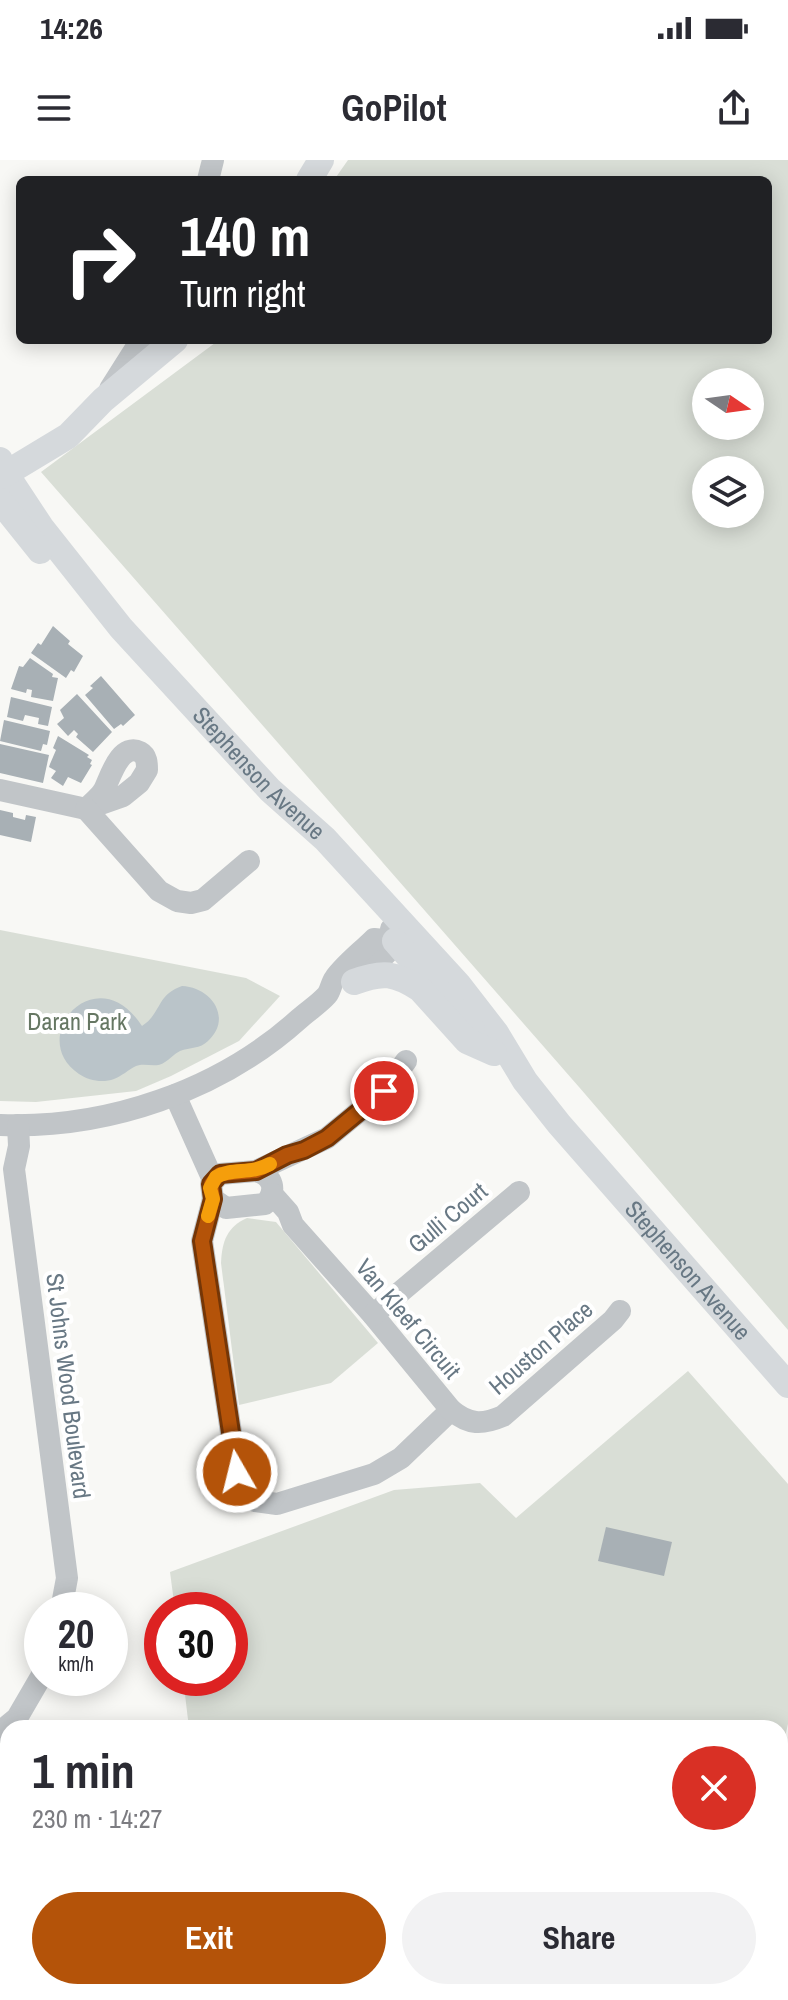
<!DOCTYPE html>
<meta charset="utf-8">
<style>
:root{--surface:#fff;--page:#f2f2f3;--text:#2b2b33;--muted:#7c7c81;--accent:#b45309}
body{margin:0;font-family:"Archivo Narrow",sans-serif;background:var(--page);color:var(--text);height:100vh;display:flex;flex-direction:column;font-size:30px;white-space:nowrap}
*{box-sizing:border-box;margin:0}
p{font-size:26px;color:var(--muted)}
.icon{flex:none;width:44px;height:44px;fill:none;stroke:currentColor;stroke-width:2;stroke-linecap:round;stroke-linejoin:round}
.map{position:relative;flex:1;overflow:hidden}
.drawer{position:absolute;left:0px;top:1560px;width:788px;height:280px;display:flex;flex-direction:column;background:var(--surface);border-radius:24px 24px 0 0;box-shadow:0 4px 20px #0003}
.drawer>*{flex:none}
.banner{position:absolute;left:16px;top:16px;width:756px;height:168px;border-radius:12px;box-shadow:0 4px 20px #0003;background:#202124;color:#fff;overflow:hidden}
.needle{width:52px;rotate:103deg}
.tools{position:absolute;left:692px;top:208px;display:grid;gap:16px}
.tools a{display:grid;place-items:center;width:72px;height:72px;border-radius:50%;background:var(--surface);box-shadow:0 4px 20px #0003;font-size:40px}
.speed{position:absolute;left:24px;top:1432px;display:flex;gap:16px;font-size:40px;font-weight:700;text-align:center}
.speed>*{display:grid;place-content:center;width:104px;height:104px;border-radius:50%;background:var(--surface);box-shadow:0 4px 20px #0003;line-height:1}
.speed small{font-size:20px;font-weight:400}
.speed .limit{border:12px solid #d22;background:#fff;color:#111}
.pin{position:absolute;display:grid;place-items:center;width:68px;height:68px;color:#fff;margin:-34px;border:4px solid #fff;border-radius:50%;box-shadow:0 2px 8px #0007}
.me{position:absolute;width:88px;margin:-44px;rotate:352deg;stroke-linejoin:round;filter:drop-shadow(0 0 6px #0008)}
.turn{display:flex;align-items:center;gap:28px;height:168px;padding:0 32px;font-size:36px}
.turn .icon{width:104px;height:104px;stroke-width:2.5}
.turn b{display:block;font-size:56px;line-height:68px}
.round{display:grid;place-items:center;flex:none;width:84px;height:84px;border-radius:42px;background:var(--page)}
.summary{display:flex;align-items:center;justify-content:space-between;height:136px;padding:0 32px}
h1{font-size:48px;font-weight:700;line-height:60px}
.action{display:flex;gap:16px;margin-top:auto;padding:16px 32px}
.action a{flex:1;height:92px;border-radius:48px;background:var(--accent);color:#fff;font-size:32px;font-weight:700;line-height:92px;text-align:center}
.action a+a{background:var(--page);color:var(--text)}
.status{display:flex;justify-content:space-between;align-items:center;height:56px;padding:0 40px;background:var(--surface);direction:ltr}
.status svg{height:22px;fill:currentColor}
header{display:flex;justify-content:space-between;align-items:center;height:104px;padding:0 32px;background:var(--surface);font-size:36px;font-weight:700}
.map>svg:first-child{display:block}
.green{fill:#d9ded6;fill-rule:evenodd}
.water{fill:#bac4c9}
.building{fill:#a8b0b5}
.lines{fill:none;stroke-linecap:round;stroke-linejoin:round}
.minor{stroke:#c1c5c8;stroke-width:22}
.major{stroke:#d5d9dc;stroke-width:26}
.route-casing{stroke:#753606;stroke-width:20}
.route{stroke:#b45309;stroke-width:14}
.slow{stroke:#f59e0b;stroke-width:14}
.labels{text-anchor:middle;stroke-width:8;stroke-linejoin:round;paint-order:stroke}
.street-label{font-size:24px;fill:#687884;stroke:#fff}
.park-label{font-size:24px;fill:#667763;stroke:#fff}
</style>
<div class="status"><b>14:26</b><svg viewBox="0 0 49 12"><path d="M0 12V9h3v3zM5 12V6h3v6zM10 12V3h3v9zM15 12V0h3v12zM26 1h20v11H26zM47 4h2v5h-2z"/></svg></div>
<header><svg class="icon" aria-label="menu" viewBox="0 0 24 24"><path d="M4 6h16M4 12h16M4 18h16"/></svg>GoPilot<svg class="icon" aria-label="share" viewBox="0 0 24 24"><path d="M12 15V3M7 8l5-5 5 5M5 13v7h14v-7"/></svg></header>
<div class="map">
<svg width="788" height="1840" viewBox="0 0 788 1840">
<rect width="100%" height="100%" fill="#f8f8f5"/>
<g class="green">
<path d="M348,0H788V1170L579,927L41,312L219,180H768V20H334ZM706,222H750V266H706ZM706,310H750V354H706Z"/>
<path d="M0,770L246,818L280,836L239,881L171,916L136,931L36,942L0,941Z"/>
<path d="M247,1058L276,1062L378,1183L331,1223L239,1245L221,1103C222,1081 227,1067 247,1058Z"/>
<path d="M688,1211L788,1324V1564L780,1598V1568H189L183,1518H230V1450H175L170,1412L394,1330L480,1323L516,1358Z"/>
<path d="M220,1832H724L722,1840H221Z"/>
</g>
<path class="water" d="M182,826C211,827 233,858 208,881C200,889 190,887 180,891C174,894 170,899 165,902C155,909 146,902 136,906C128,910 122,916 114,919C103,923 89,921 79,914C25,878 96,795 142,866C162,853 156,835 182,826Z"/>
<g class="building">
<path d="M53,466L70,481L68,484L83,496L74,512L71,510L66,518L31,493L38,483L41,485Z"/>
<path d="M30,498L53,514L52,517L58,518L53,541L31,537L32,530L27,529L26,533L11,529L19,506L23,507Z"/>
<path d="M101,516L135,555L123,566L121,564L114,569L85,535L93,528L90,526Z"/>
<path d="M77,534L112,572L93,592L76,577L78,574L74,570L68,576L57,564L64,558L60,550Z"/>
<path d="M11,537L52,547L48,566L38,564L39,558L25,555L23,561L7,557Z"/>
<path d="M4,560L50,571L47,585L43,584L41,591L0,581Z"/>
<path d="M58,576L89,595L87,597L92,600L90,604L92,605L81,623L68,617L63,626L51,618L56,611L49,607L50,604L56,590L53,588Z"/>
<path d="M0,584L49,595L43,623L0,613Z"/>
<path d="M0,650L13,653V657L25,660L26,655L36,657L31,682L0,675Z"/>
<path d="M606,1367L672,1382L664,1416L598,1401Z"/>
</g>
<g class="lines">
<g class="minor">
<path d="M208,20L213,0"/>
<path d="M110,229L141,180"/>
<path d="M0,630L86,649L123,636L139,623L147,610C147,603 147,596 140,592C120,582 110,618 104,630C100,637 92,643 86,649"/>
<path d="M86,649L159,731L177,741L191,743L203,740L249,701"/>
<path d="M355,821L386,794L395,781L391,769"/>
<path d="M175,935L213,1020"/>
<path d="M0,965C107,969 219,931 299,859C308,851 319,844 327,835C331,830 331,823 335,818C345,804 361,792 374,779L395,781L412,786"/>
<path d="M18,965L19,986L14,1009L67,1418L61,1450"/>
<path d="M256,1011L327,978L384,931L406,901"/>
<path d="M256,1011C274,1016 277,1031 265,1044L226,1048L213,1039L211,1024L220,1014Z"/>
<path d="M213,1039L202,1081L237,1312L242,1333L255,1341L277,1344L374,1314L401,1298L451,1250L373,1155L293,1065L288,1052L272,1034"/>
<path d="M373,1155L519,1032"/>
<path d="M451,1250C469,1265 482,1265 503,1256L613,1160L620,1151"/>
<path d="M0,1572L17,1558L42,1515"/>
<path d="M0,1736L8,1738"/>
<path d="M133,1832L134,1840"/>
</g>
<g class="major">
<path d="M309,20L321,0"/>
<path id="s1" d="M0,300L6,314L41,367L121,468L270,630L325,679L458,824L496,873L525,921L559,964L788,1225"/>
<path d="M0,317L68,276L103,240L175,180"/>
<path d="M0,341L40,391"/>
<path d="M395,781L472,869"/>
<path d="M354,822C383,811 395,813 420,829L467,881L494,893"/>
</g>
</g>
<g class="lines">
<g class="route-casing">
<path id="route" d="M237,1312L202,1081L213,1039L211,1024L220,1014L256,1011L287,995L304,990L327,978L384,931"/>
</g>
<use href="#route" class="route"/>
<path class="slow" d="M208,1056L213,1039L210,1028L216,1017C233,1007 250,1015 270,1004"/>
</g>
<g class="labels">
<g class="street-label">
<text dy="8" stroke="none"><textPath href="#s1" startOffset="408">Stephenson Avenue</textPath></text>
<text transform="translate(448 1058) rotate(-40)" y="8">Gulli Court</text>
<text dy="8" stroke="none"><textPath href="#s1" startOffset="1066">Stephenson Avenue</textPath></text>
<text transform="translate(408 1159) rotate(50)" y="8">Van Kleef Circuit</text>
<text transform="translate(541 1188) rotate(-41)" y="8">Houston Place</text>
<text transform="translate(68 1226) rotate(83)" y="8">St Johns Wood Boulevard</text>
</g>
<g class="park-label">
<text x="77" y="870">Daran Park</text>
</g>
</g>
</svg>
<div class="tools">
<a><svg class="needle" viewBox="-14 -14 28 28"><path d="M0-13l5 13h-10z" fill="#e53935"/><path d="M0 13l5-13h-10z" fill="#7c7c81"/></svg></a>
<a><svg class="icon" aria-label="layers" viewBox="0 0 24 24"><path d="M12 4l9 5-9 5-9-5zM3 14l9 5 9-5"/></svg></a>
</div>
<div class="speed"><div>20<small>km/h</small></div><div class="limit">30</div></div>
<div class="pin" style="left:384px;top:931px;background:#d93025"><svg class="icon" aria-label="arrive" viewBox="0 0 24 24"><path d="M6 21V4h12l-3 4 3 4H6"/></svg></div>
<svg class="me" style="left:237px;top:1312px" viewBox="-20 -20 40 40"><circle r="17" fill="#b45309" stroke="#fff" stroke-width="3"/><path d="M0-11L8 9 0 5-8 9z" fill="#fff"/></svg>
<div class="banner">
<div class="turn"><svg class="icon" aria-label="right" viewBox="0 0 24 24"><path d="M7 20v-9h11M14 6l5 5-5 5"/></svg><div><b>140 m</b>Turn right</div></div>
</div>
<section class="drawer">
<div class="summary"><div><h1>1 min</h1><p>230 m · 14:27</p></div><a class="round" style="background:#d93025;color:#fff"><svg class="icon" aria-label="close" viewBox="0 0 24 24"><path d="M6 6l12 12M18 6L6 18"/></svg></a></div>
<div class="action"><a>Exit</a><a>Share</a></div>
</section>
</div>
